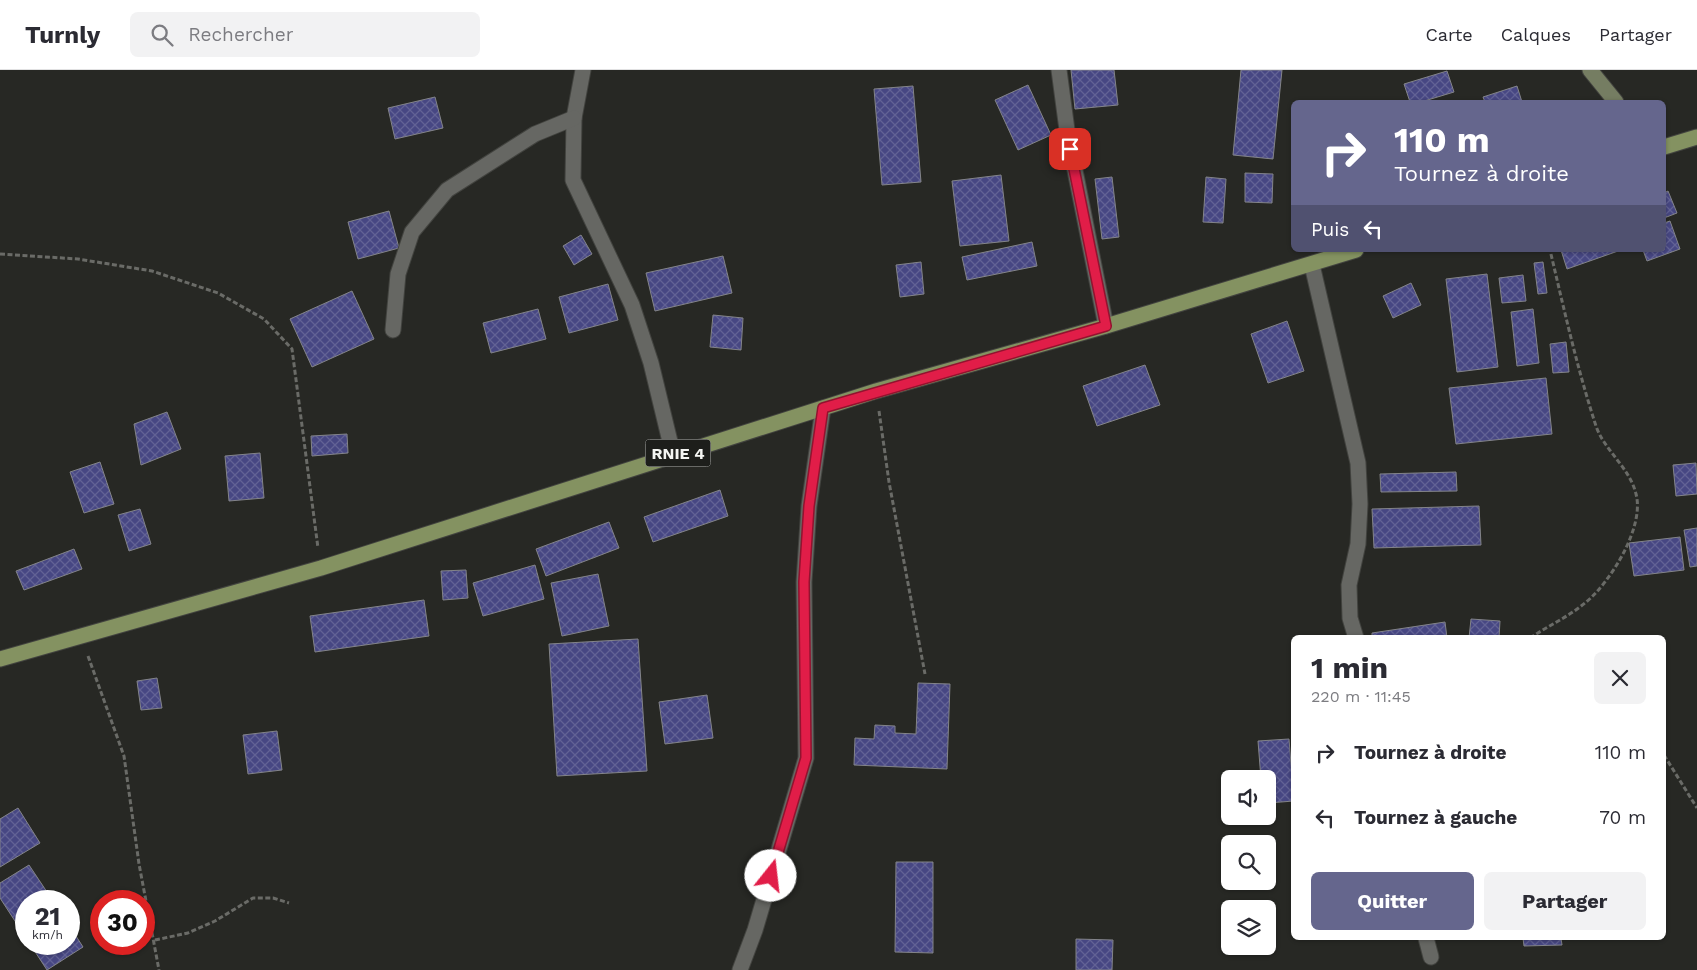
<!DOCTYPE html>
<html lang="fr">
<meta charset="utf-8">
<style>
:root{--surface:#fff;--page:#f2f2f3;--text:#2b2b33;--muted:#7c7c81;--line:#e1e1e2;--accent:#65668d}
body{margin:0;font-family:"Work Sans",sans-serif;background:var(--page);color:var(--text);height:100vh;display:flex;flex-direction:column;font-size:19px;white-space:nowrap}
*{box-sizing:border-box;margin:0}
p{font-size:16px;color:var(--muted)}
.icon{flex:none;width:28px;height:28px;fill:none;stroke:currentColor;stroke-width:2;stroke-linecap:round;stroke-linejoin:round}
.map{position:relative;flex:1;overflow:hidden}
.panel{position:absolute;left:1291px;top:565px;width:375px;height:305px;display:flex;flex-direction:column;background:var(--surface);border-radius:8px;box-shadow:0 1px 4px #0004}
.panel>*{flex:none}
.hud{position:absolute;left:1291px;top:30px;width:375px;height:152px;border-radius:8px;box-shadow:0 1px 4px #0004;background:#65668d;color:#fff;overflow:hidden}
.tools{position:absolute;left:1221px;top:700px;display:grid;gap:10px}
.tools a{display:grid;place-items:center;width:55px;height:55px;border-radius:8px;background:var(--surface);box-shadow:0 1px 4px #0004;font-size:25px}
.speed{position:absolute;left:15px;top:820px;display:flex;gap:10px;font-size:25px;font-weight:700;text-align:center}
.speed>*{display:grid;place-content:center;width:65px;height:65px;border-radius:50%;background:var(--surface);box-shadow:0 1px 4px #0004;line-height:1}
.speed small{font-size:12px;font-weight:400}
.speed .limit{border:8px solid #d22;background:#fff;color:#111}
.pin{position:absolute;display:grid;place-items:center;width:42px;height:42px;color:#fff;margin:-21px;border-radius:10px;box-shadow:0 2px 8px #0006}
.me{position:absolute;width:55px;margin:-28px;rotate:16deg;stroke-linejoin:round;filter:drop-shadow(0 0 4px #0008)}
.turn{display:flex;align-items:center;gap:18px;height:105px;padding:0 20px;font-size:22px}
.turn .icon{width:65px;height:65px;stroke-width:2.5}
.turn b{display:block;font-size:35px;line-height:42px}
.then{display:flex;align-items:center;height:48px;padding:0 20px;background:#0003;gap:10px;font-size:19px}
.round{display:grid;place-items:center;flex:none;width:52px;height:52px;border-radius:8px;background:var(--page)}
.overview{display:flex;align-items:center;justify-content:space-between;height:85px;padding:0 20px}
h1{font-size:30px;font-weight:700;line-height:38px}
.cta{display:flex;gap:10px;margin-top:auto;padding:10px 20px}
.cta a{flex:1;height:58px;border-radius:8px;background:var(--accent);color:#fff;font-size:20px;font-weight:700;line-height:58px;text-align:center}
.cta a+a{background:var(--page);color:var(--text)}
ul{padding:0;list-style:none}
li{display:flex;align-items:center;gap:15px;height:65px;padding:0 20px}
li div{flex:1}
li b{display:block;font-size:19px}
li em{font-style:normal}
header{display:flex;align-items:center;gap:30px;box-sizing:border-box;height:70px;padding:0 25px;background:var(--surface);border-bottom:1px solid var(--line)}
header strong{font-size:24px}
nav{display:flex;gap:28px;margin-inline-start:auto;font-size:18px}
.search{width:350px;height:45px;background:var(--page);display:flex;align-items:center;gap:12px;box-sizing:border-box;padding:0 18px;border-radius:8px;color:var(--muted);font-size:19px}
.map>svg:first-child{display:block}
.building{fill:url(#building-cross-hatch);stroke:#838489}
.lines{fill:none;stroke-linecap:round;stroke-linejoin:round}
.street-casing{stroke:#42433f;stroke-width:17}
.secondary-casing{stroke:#42433f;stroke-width:17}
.primary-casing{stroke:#42433f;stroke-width:17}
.path{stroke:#6a6b67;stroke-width:3;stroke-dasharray:5 2.5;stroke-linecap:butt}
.street{stroke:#666763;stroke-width:15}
.secondary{stroke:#757d62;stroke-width:15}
.primary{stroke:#849261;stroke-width:15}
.route-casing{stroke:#92132f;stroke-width:12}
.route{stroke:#e11d48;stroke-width:9}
.labels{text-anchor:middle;stroke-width:5;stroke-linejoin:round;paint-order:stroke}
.shield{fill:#1d1e1b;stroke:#b4b4b2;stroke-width:1}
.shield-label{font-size:16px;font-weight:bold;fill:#f4f5f2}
</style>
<header>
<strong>Turnly</strong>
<div class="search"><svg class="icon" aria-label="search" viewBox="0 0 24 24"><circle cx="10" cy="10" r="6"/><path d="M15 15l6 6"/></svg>Rechercher</div>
<nav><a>Carte</a><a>Calques</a><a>Partager</a></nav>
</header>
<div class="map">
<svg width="1697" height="900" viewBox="0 0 1697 900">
<defs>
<pattern id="building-cross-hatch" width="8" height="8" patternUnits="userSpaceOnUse" patternTransform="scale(1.25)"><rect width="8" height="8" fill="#474783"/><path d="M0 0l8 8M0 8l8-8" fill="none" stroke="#626295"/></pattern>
</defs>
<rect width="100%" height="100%" fill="#272824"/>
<g class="building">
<path d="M1071,0H1114L1118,35L1075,39Z"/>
<path d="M1241,0H1282L1273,89L1233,85Z"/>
<path d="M1447,1L1454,22L1421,32H1410L1404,14Z"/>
<path d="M1028,15L1051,65L1018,80L995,30Z"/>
<path d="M913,16L921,112L882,115L874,19Z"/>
<path d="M1517,16L1522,32H1485L1483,27Z"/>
<path d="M435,27L443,58L395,69L388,38Z"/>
<path d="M1245,103L1273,104L1272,133L1245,132Z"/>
<path d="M1001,105L1009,171L960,176L952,111Z"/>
<path d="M1112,107L1119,167L1102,169L1095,109Z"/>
<path d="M1206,107L1226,109L1223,153L1203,152Z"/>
<path d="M1668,121L1677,143L1664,148V123Z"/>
<path d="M389,141L399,178L358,189L348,152Z"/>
<path d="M1670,151L1680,179L1647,191L1643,180H1664V153Z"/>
<path d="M581,165L592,184L574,195L563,176Z"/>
<path d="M1032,172L1037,196L967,210L962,187Z"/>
<path d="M1561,180H1621L1567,199Z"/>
<path d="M723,186L732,223L655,241L646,203Z"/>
<path d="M921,192L924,224L900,227L896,195Z"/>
<path d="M1543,192L1547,223L1538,224L1534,193Z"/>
<path d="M1487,204L1498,297L1457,302L1446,209Z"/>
<path d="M1523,205L1526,231L1502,233L1499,208Z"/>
<path d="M1411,213L1421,235L1393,248L1383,226Z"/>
<path d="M608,214L618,250L569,263L559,227Z"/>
<path d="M352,221L374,269L312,297L290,249Z"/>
<path d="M538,239L546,269L491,283L483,253Z"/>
<path d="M1533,239L1539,293L1517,296L1511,242Z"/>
<path d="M713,245L743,248L741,280L710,277Z"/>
<path d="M1287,251L1304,301L1268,313L1251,264Z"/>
<path d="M1566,272L1569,302L1553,303L1550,274Z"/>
<path d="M1145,295L1160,335L1097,356L1083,316Z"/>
<path d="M1546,308L1552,364L1456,374L1449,318Z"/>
<path d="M167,342L181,379L141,395L134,354Z"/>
<path d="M347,364L348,383L312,386L311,366Z"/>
<path d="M260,383L264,428L229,431L225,386Z"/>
<path d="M100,392L114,434L84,443L70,402Z"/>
<path d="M1696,393L1697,424L1676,426L1673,395Z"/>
<path d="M1456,402L1457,421L1381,422L1380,404Z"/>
<path d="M720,420L728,446L653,472L644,447Z"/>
<path d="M1479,436L1481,475L1374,478L1372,439Z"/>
<path d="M140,439L151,474L129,481L118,445Z"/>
<path d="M609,452L619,478L546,506L536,479Z"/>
<path d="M1697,458V496L1690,497L1684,460Z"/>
<path d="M1680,467L1684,500L1634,506L1629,473Z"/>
<path d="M74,479L82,499L24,520L16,501Z"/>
<path d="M535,495L544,529L483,546L473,513Z"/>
<path d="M466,500L468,528L443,530L441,501Z"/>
<path d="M598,504L609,556L562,566L551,513Z"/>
<path d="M424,530L429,566L315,582L310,546Z"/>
<path d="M1471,549L1500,551L1499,568H1469Z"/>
<path d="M1445,552L1447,568H1372V563Z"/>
<path d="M638,569L647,701L557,706L549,574Z"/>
<path d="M157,608L162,638L141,640L137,611Z"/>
<path d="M918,613L950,614L947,699L854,695L855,668L874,669L875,655L895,656V663L916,664Z"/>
<path d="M707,625L713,668L665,674L659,632Z"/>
<path d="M277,661L282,700L248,704L243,665Z"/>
<path d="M1289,669L1294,731L1268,733V709H1261L1258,671Z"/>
<path d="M18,738L40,773L0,797V749Z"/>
<path d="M896,792H933V883L895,882Z"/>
<path d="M29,795L53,831H26V868L0,828V813Z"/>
<path d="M69,855L83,877L47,900L30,874H69Z"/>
<path d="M1523,868H1561L1562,875L1524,876Z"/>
<path d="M1076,869L1113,870L1112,900H1076Z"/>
</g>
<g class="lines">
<g class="street-casing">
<g id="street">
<path d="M583,0L574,48L573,110L632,235L651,293L673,384"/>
<path d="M1059,0L1067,60L1106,256"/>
<path d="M1312,195L1358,393L1360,434L1358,474L1349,515L1350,548L1356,568"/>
<path d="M393,260L398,204L412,162L447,120L535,64L574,48"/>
<path d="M1426,868L1431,887"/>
<path d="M740,900L755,860L806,688L804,512L809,436L823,338"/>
</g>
</g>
<g class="secondary-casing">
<path id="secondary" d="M1590,0L1616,32"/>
</g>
<g class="primary-casing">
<g id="primary">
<path d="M1664,77L1697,67"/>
<path d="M0,589L321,498L876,321L1106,256L1356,180"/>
</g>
</g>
<g class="path">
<path d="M0,184L78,189L152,201L218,223L264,249L292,279L318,478"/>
<path d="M879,341L889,412L925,604"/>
<path d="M1530,568C1548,556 1568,547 1585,533C1610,513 1645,457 1636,424C1630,398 1604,380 1596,356C1577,298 1564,239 1550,180"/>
<path d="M88,586L124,686L139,794L159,900"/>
<path d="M1664,685L1697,738"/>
<path d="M155,870L188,863L215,851L253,828H273L289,833"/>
</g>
<use href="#street" class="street"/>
<use href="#secondary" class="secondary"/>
<use href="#primary" class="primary"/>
</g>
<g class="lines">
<g class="route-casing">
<path id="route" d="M771,806L806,688L804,512L809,436L823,338L1106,256L1070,79"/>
</g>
<use href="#route" class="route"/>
</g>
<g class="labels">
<rect class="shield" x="645.5" y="369.5" width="65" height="27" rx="4"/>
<g class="shield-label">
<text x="678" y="389">RNIE 4</text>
</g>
</g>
</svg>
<div class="tools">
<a><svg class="icon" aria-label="sound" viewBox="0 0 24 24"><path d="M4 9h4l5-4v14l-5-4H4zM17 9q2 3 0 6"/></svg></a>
<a><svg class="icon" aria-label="search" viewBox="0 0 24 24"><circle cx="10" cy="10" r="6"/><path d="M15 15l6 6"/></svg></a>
<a><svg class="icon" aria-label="layers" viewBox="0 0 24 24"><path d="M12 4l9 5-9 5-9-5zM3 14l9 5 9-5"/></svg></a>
</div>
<div class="speed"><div>21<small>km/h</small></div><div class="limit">30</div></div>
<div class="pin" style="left:1070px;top:79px;background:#d93025"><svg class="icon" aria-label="arrive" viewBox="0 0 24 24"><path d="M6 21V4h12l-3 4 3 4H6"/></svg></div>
<svg class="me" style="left:771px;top:806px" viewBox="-20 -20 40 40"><circle r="19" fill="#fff"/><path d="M0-13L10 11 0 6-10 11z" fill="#e11d48"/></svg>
<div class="hud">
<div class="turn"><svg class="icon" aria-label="right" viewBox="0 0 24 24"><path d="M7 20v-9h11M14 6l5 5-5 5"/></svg><div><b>110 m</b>Tournez à droite</div></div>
<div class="then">Puis<svg class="icon" aria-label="left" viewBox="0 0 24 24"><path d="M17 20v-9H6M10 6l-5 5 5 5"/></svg></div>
</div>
<section class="panel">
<div class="overview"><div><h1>1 min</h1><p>220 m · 11:45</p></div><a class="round"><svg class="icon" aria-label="close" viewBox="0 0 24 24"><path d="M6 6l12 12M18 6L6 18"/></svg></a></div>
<ul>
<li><svg class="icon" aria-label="right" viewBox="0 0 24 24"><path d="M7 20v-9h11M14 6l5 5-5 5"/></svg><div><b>Tournez à droite</b></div><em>110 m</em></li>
<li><svg class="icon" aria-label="left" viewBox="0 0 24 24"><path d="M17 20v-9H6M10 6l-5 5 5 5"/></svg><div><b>Tournez à gauche</b></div><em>70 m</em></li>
</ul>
<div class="cta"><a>Quitter</a><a>Partager</a></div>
</section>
</div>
